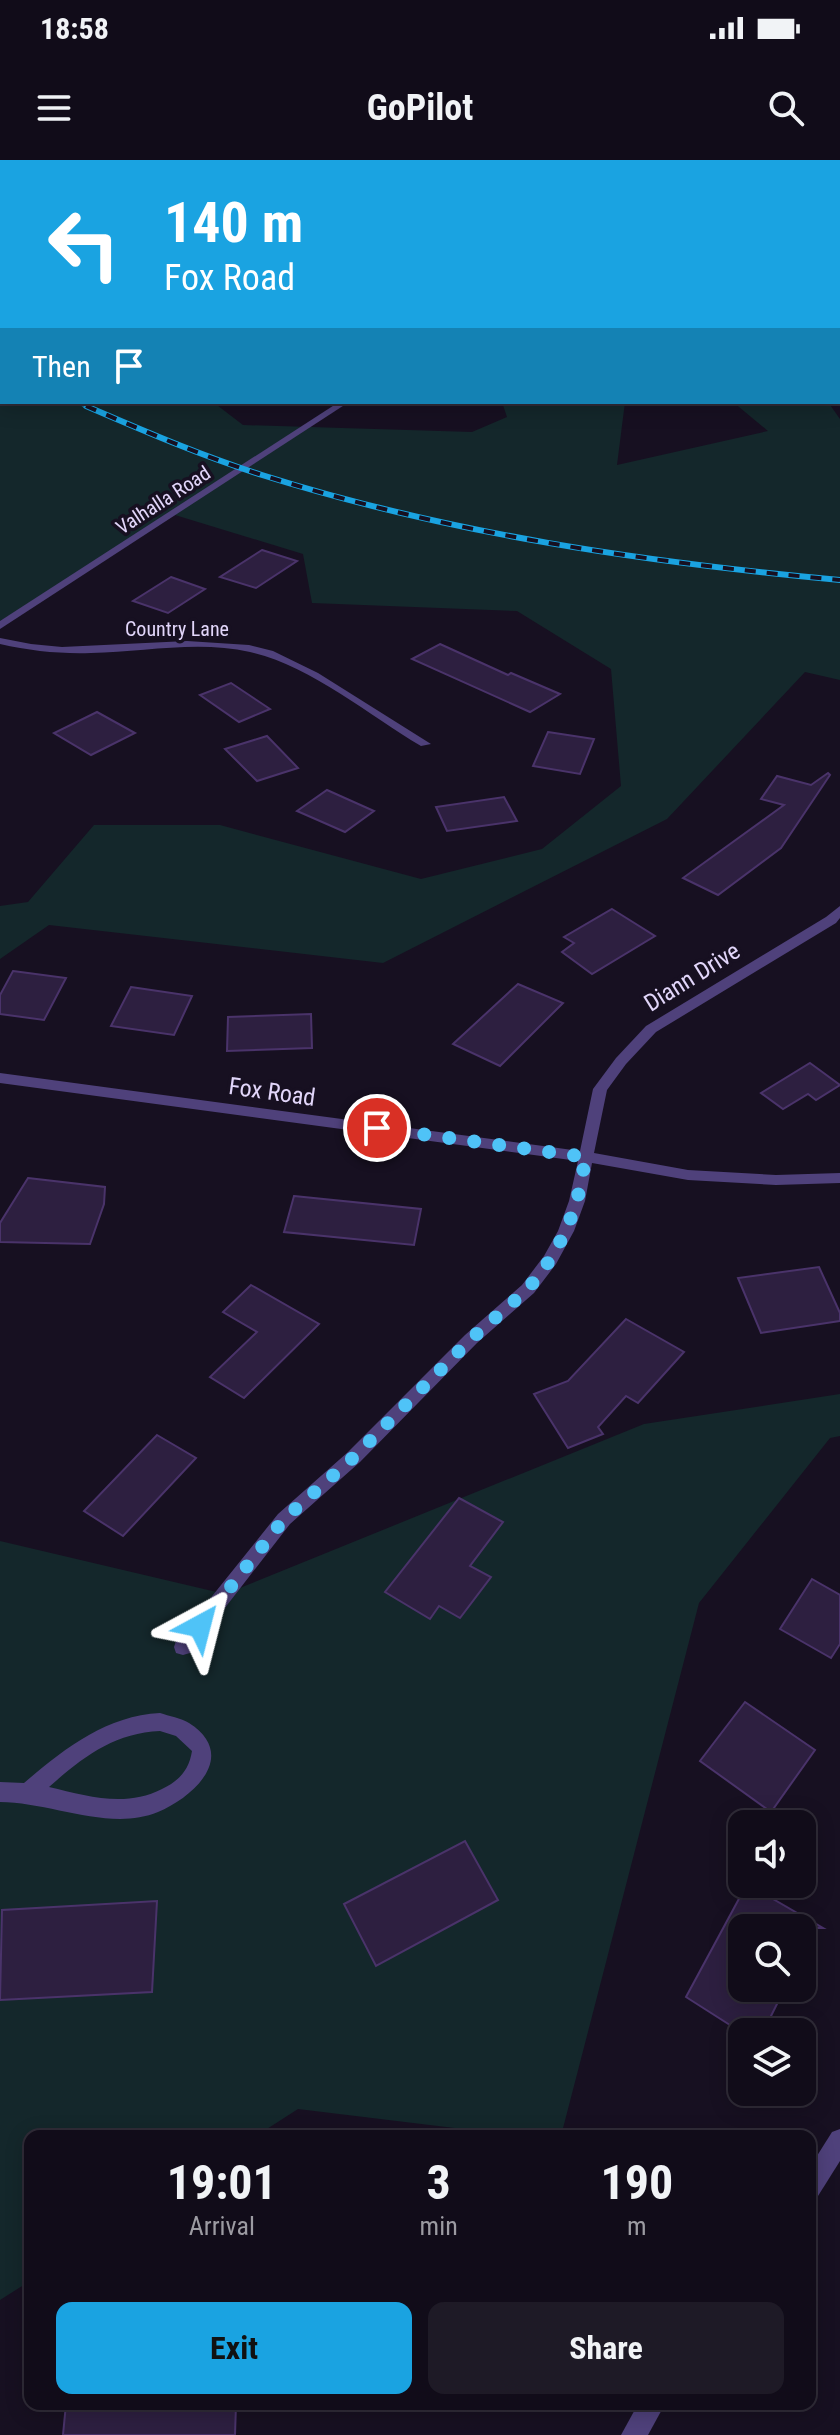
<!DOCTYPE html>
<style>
:root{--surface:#110c19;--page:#1e1a26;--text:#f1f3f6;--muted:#9c9ba2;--line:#302c38;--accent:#1aa3e1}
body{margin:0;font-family:"Roboto Condensed",sans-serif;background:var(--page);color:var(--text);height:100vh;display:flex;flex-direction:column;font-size:30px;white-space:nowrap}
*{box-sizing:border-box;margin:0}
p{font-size:26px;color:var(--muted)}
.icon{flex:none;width:44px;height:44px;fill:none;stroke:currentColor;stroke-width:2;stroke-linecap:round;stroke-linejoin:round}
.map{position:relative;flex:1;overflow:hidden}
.details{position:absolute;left:24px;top:1970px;width:792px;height:280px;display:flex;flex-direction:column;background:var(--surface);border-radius:16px;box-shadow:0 4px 20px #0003,0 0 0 2px var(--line)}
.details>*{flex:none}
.top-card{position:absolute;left:0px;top:0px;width:840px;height:244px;box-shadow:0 4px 20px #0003,0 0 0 2px var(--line);background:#1aa3e1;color:#fff;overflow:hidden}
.fabs{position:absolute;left:728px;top:1650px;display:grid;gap:16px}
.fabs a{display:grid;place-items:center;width:88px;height:88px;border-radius:16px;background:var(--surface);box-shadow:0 4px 20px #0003,0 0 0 2px var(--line);font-size:40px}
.pin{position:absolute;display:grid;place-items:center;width:68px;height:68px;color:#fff;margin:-34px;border:4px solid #fff;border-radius:50%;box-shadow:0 2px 8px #0007}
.me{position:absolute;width:88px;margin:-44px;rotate:38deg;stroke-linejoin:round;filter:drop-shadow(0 0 6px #0008)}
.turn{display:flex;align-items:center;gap:28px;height:168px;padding:0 32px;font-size:36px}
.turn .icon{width:104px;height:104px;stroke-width:2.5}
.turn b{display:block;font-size:56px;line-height:68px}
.then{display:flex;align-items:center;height:76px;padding:0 32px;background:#0003;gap:16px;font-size:30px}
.eta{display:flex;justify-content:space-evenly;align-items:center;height:136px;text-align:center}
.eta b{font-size:48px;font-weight:700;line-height:56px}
.action{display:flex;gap:16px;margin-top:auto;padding:16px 32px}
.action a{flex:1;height:92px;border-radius:16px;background:var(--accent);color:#111;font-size:32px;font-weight:700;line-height:92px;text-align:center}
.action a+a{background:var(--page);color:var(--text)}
.status{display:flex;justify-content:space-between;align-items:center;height:56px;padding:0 40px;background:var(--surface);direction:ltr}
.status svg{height:22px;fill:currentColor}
header{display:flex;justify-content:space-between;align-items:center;height:104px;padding:0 32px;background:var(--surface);font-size:36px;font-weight:700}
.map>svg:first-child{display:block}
.green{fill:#14272b}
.building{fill:#2d1f40;stroke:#4a336a;stroke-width:2}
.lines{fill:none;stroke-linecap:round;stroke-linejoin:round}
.minor{fill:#4f417b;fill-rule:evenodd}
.primary{fill:#d869ed;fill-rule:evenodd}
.rail-far1-casing{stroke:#1aa3e1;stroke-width:4}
.rail-casing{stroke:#1aa3e1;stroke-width:6}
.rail-far1{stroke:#171021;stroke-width:3;stroke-dasharray:8;stroke-linecap:butt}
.rail{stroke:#171021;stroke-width:4;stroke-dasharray:11;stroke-linecap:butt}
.route{stroke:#4fc3f7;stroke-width:14;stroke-dasharray:0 25.2}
.labels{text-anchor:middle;stroke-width:7;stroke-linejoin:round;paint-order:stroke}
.far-street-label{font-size:20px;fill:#e2d6fa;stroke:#171021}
.street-label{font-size:24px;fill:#e2d6fa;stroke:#171021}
</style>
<div class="status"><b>18:58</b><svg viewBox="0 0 49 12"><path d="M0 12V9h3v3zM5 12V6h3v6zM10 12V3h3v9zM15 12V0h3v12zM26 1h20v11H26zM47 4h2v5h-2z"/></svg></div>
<header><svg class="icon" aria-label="menu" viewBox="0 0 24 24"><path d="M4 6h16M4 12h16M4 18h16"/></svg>GoPilot<svg class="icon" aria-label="search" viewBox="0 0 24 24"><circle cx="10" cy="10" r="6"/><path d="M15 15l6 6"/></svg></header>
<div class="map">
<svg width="840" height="2275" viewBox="0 0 840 2275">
<rect width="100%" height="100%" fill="#171021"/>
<g class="green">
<path d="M0,0L721,2H2V242H213L243,265L472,272L507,257L502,242H625L617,305L768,271L733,242H828L840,259V520L805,512L667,659L383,803L49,765L0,799V746L28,742L94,665H220L421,719L542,689L621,626L611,509L517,451L312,443L303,394L175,355L0,461Z"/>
<path d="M840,1234V1276L830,1278L699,1443L561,1976H520L298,1949L256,1976H30V2121L0,2140V1381L225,1434L644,1264Z"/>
</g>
<g class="building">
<path d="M262,390L297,401L256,428L220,417Z"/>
<path d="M171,417L205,429L168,453L133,441Z"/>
<path d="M440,484L508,515L511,513L560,534L530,552L412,499Z"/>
<path d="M231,523L270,549L239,562L200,535Z"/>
<path d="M97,552L135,573L91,595L54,573Z"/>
<path d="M548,572L594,579L580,614L533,606Z"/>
<path d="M267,576L298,608L257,621L225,589Z"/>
<path d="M828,613L830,615L781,688L718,735L683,718L784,645L761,639L777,616L811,625Z"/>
<path d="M327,630L374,651L345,672L297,651Z"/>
<path d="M504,637L517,661L447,671L436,647Z"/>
<path d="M612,749L655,776L592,814L562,792L574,783L564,777Z"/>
<path d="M13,811L66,818L44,860L0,854V835Z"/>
<path d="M518,824L563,843L500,906L453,884Z"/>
<path d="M131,827L192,836L174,875L111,866Z"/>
<path d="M311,854L312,888L227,891L228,857Z"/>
<path d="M810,903L840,925L816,940L808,934L783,949L761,933Z"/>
<path d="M28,1018L105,1027L104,1044L90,1084L0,1082V1063Z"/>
<path d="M294,1036L421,1049L414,1085L284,1072Z"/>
<path d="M819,1107L840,1153V1161L761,1173L738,1118Z"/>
<path d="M251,1125L319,1164L244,1238L210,1217L257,1172L223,1152Z"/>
<path d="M626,1159L684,1192L638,1243L626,1236L598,1267L603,1274L568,1288L534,1234L568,1221Z"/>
<path d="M157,1275L196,1298L123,1376L84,1351Z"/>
<path d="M459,1338L503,1362L470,1406L491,1417L460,1458L439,1446L430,1459L385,1432Z"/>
<path d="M812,1419L840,1435V1484L831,1498L780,1469Z"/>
<path d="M745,1542L815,1590L771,1652L700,1601Z"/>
<path d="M465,1681L498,1740L376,1806L344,1744Z"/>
<path d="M747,1724L823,1768H742V1828H785L763,1872H741L686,1837Z"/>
<path d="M157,1741L152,1832L0,1840L2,1750Z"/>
<path d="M66,2244H236L235,2275H63Z"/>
</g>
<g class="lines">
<g class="minor">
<path d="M838,28H840L838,33Z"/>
<path d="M339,242H349L0,469V461Z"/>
<path d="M0,478L31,484L62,487L187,481L249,485L273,491L318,513L431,584L421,586C369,555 309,505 250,492C198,480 143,492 91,493C60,494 31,491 0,484Z"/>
<path d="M840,746V758L836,763L656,872L626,904L607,930L594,993L688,1010L776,1015L840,1013V1023L776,1025L688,1020L592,1003L585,1041L574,1071L556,1104L534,1133L477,1183L360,1302L290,1364L190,1493L183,1495L176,1493L174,1487L176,1481L278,1354L348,1292L465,1175L522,1125L544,1096L558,1071L569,1041L578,1001L0,923V913L580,991L593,929L616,898L646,866L826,757Z"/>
<path d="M160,1553C169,1556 181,1558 189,1563C239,1595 194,1637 158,1652C110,1672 50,1642 0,1642V1622L24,1623C65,1588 106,1556 160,1553ZM160,1571L176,1576L192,1591C189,1610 179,1621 162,1629C125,1648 87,1636 49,1627C83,1597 114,1573 160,1571Z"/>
<path d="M840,1969V2001L818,2036L810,2040V2007L832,1972Z"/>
<path d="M638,2244H665L648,2275H621Z"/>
</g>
<g class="primary">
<path d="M752,0H764L766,2H754Z"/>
<rect x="838" y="20" width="2" height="6"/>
</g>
<g class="rail-far1-casing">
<path id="rail-far1" d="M77,242L91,248"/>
</g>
<g class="rail-casing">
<path id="rail" d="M86,246C144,271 202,296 262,315C450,374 644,402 840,420"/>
</g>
<use href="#rail-far1" class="rail-far1"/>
<use href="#rail" class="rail"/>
</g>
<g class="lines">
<path class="route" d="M200,1466L284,1359L354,1297L471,1179L528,1129L550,1100L566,1071L577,1041L586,997L377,968"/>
</g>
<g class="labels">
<g class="far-street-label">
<text transform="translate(163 340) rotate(-33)" y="7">Valhalla Road</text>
<text x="177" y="476">Country Lane</text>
</g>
<g class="street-label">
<text transform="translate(692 817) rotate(-32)" y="8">Diann Drive</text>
<text transform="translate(272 932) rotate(8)" y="8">Fox Road</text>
</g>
</g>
</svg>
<div class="fabs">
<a><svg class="icon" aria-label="sound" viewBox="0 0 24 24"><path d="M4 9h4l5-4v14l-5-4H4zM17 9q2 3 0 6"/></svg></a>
<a><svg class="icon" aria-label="search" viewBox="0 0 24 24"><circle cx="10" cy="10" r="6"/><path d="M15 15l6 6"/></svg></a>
<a><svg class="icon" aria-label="layers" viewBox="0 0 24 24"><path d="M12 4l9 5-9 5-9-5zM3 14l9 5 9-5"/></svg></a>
</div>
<div class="pin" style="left:377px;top:968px;background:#d93025"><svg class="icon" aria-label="arrive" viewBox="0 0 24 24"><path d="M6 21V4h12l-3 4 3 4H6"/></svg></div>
<svg class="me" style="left:200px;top:1466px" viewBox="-20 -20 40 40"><path d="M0-17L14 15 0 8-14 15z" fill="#4fc3f7" stroke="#fff" stroke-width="4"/></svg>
<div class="top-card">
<div class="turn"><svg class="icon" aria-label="left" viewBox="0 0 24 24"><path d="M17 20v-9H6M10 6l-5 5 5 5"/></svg><div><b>140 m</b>Fox Road</div></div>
<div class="then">Then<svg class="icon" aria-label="arrive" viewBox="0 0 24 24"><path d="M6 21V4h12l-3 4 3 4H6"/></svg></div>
</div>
<section class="details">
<div class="eta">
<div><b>19:01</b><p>Arrival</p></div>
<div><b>3</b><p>min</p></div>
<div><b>190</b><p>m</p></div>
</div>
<div class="action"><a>Exit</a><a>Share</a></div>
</section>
</div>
